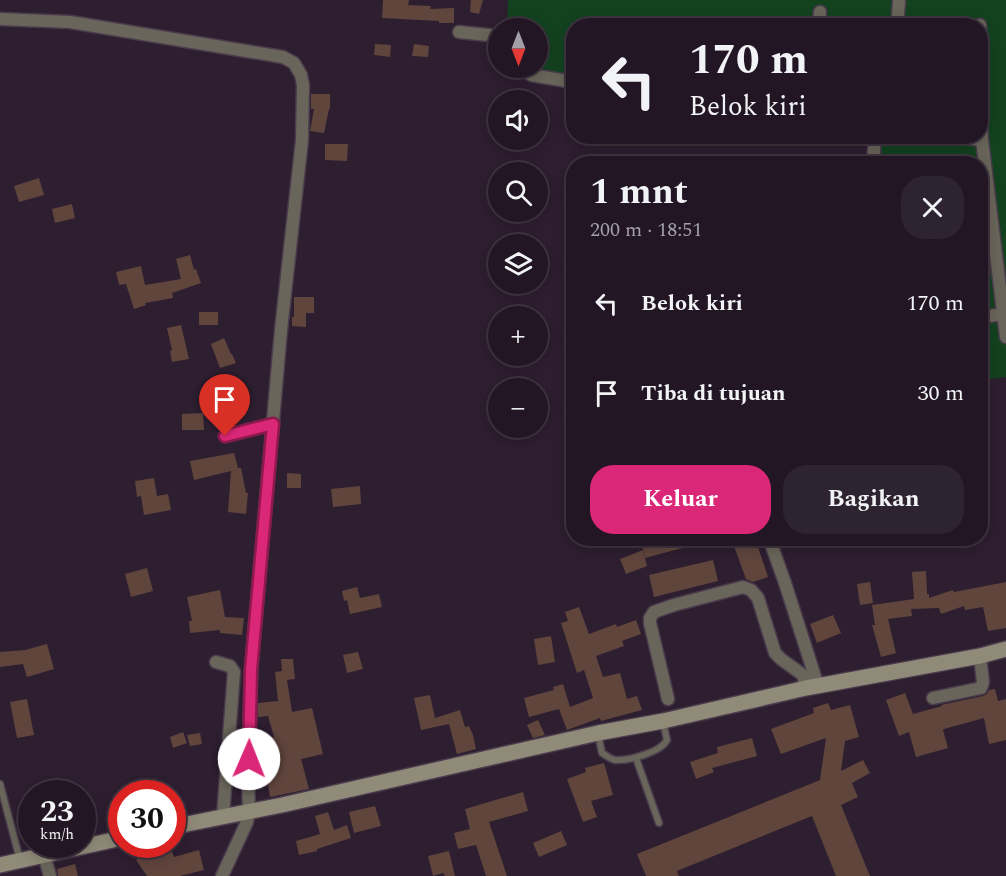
<!DOCTYPE html>
<html lang="id">
<meta charset="utf-8">
<style>
:root{--surface:#221624;--page:#2e2331;--text:#f1f3f6;--muted:#a29fa6;--line:#3f3541;--accent:#db2777}
body{margin:0;font-family:Spectral,serif;background:var(--page);color:var(--text);height:100vh;display:flex;flex-direction:column;font-size:22px;white-space:nowrap}
*{box-sizing:border-box;margin:0}
p{font-size:20px;color:var(--muted)}
.icon{flex:none;width:33px;height:33px;fill:none;stroke:currentColor;stroke-width:2;stroke-linecap:round;stroke-linejoin:round}
.map{position:relative;flex:1;overflow:hidden}
.details{position:absolute;left:566px;top:156px;width:422px;height:390px;display:flex;flex-direction:column;background:var(--surface);border-radius:24px;box-shadow:0 3px 15px #0003,0 0 0 2px var(--line)}
.details>*{flex:none}
.top-card{position:absolute;left:566px;top:18px;width:422px;height:126px;border-radius:24px;box-shadow:0 3px 15px #0003,0 0 0 2px var(--line);background:#221624;color:var(--text);overflow:hidden}
.needle{width:39px;rotate:180deg}
.tools{position:absolute;left:488px;top:18px;display:grid;gap:12px}
.tools a{display:grid;place-items:center;width:60px;height:60px;border-radius:50%;background:var(--surface);box-shadow:0 3px 15px #0003,0 0 0 2px var(--line);font-size:30px}
.speed{position:absolute;left:18px;top:780px;display:flex;gap:12px;font-size:30px;font-weight:700;text-align:center}
.speed>*{display:grid;place-content:center;width:78px;height:78px;border-radius:50%;background:var(--surface);box-shadow:0 3px 15px #0003,0 0 0 2px var(--line);line-height:1}
.speed small{font-size:15px;font-weight:400}
.speed .limit{border:9px solid #d22;background:#fff;color:#111}
.pin{position:absolute;display:grid;place-items:center;width:51px;height:51px;color:#fff;margin:-62px -26px;border-radius:50% 50% 50% 0;rotate:-45deg;box-shadow:0 0 6px #0007}
.pin .icon{rotate:45deg}
.me{position:absolute;width:66px;margin:-33px;rotate:1deg;stroke-linejoin:round;filter:drop-shadow(0 0 4px #0008)}
.turn{display:flex;align-items:center;gap:21px;height:126px;padding:0 24px;font-size:27px}
.turn .icon{width:78px;height:78px;stroke-width:2.5}
.turn b{display:block;font-size:42px;line-height:51px}
.round{display:grid;place-items:center;flex:none;width:63px;height:63px;border-radius:24px;background:var(--page)}
.overview{display:flex;align-items:center;justify-content:space-between;height:102px;padding:0 24px}
h1{font-size:36px;font-weight:700;line-height:45px}
.action{display:flex;gap:12px;margin-top:auto;padding:12px 24px}
.action a{flex:1;height:69px;border-radius:24px;background:var(--accent);color:#fff;font-size:24px;font-weight:700;line-height:69px;text-align:center}
.action a+a{background:var(--page);color:var(--text)}
ul{padding:0;list-style:none}
li{display:flex;align-items:center;gap:18px;height:90px;padding:0 24px}
li div{flex:1}
li b{display:block;font-size:22px}
li em{font-style:normal}
.map>svg:first-child{display:block}
.park{fill:#13421f}
.building{fill:#60453d}
.lines{fill:none;stroke-linecap:round;stroke-linejoin:round}
.lane-casing{stroke:#493b4c;stroke-width:9}
.street-casing{stroke:#493b4c;stroke-width:15}
.secondary-casing{stroke:#493b4c;stroke-width:18}
.lane{stroke:#69655a;stroke-width:6}
.street{stroke:#69655a;stroke-width:12}
.secondary{stroke:#908b79;stroke-width:15}
.route-casing{stroke:#8e194d;stroke-width:15}
.route{stroke:#db2777;stroke-width:10}
</style>
<div class="map">
<svg width="1006" height="876" viewBox="0 0 1006 876">
<rect width="100%" height="100%" fill="#2d1e30"/>
<path class="park" d="M508,0H1006V377L980,380V164L878,163L881,137L980,136V26H573V77L540,72L536,68H537V28H507Z"/>
<g class="building">
<path d="M383,0H409L408,5L431,6L430,9L454,8V23H439V21L382,18Z"/>
<path d="M471,0H483L479,14L470,12Z"/>
<path d="M375,44L391,45L390,57L374,55Z"/>
<path d="M414,44L429,46L428,57L412,56Z"/>
<path d="M311,94H330V109H329L324,133L310,131L314,109H311Z"/>
<path d="M325,144H348L347,161L325,160Z"/>
<path d="M39,178L44,195L19,202L14,186Z"/>
<path d="M72,204L75,218L55,223L52,209Z"/>
<path d="M190,255L194,270L196,269L201,283L172,293L173,298L145,303L146,305L134,309L126,284L119,285L116,272L141,266L145,285L181,279L176,259Z"/>
<path d="M294,297H314V313H306V327L292,326V317H294Z"/>
<rect x="199" y="312" width="19" height="13"/>
<path d="M181,325L189,359L172,362L170,351L172,350L167,328Z"/>
<path d="M224,338L231,354H232L236,363L220,368L211,344Z"/>
<path d="M227,389L231,409L217,412L213,392Z"/>
<path d="M203,413L204,430H182V414Z"/>
<path d="M234,453L238,468H241L246,493H248L246,514L228,512L231,471L194,480L190,461Z"/>
<path d="M287,473L301,474V488H287Z"/>
<path d="M154,478L157,496L168,494L171,510L144,515L141,496L137,497L135,481Z"/>
<path d="M360,486L361,504L333,507L331,489Z"/>
<path d="M666,538H705V542L645,558L642,545Z"/>
<path d="M731,538H755L768,577L753,582L746,579Z"/>
<path d="M643,550L647,566L626,574L620,559Z"/>
<path d="M713,560L718,581L654,597L649,575Z"/>
<path d="M147,568L153,591L131,597L125,574Z"/>
<path d="M926,571L927,594H929V598L953,590L954,592L1006,582V628L988,631L983,607L965,610L964,606L941,614L939,608L911,609L912,616L888,619L896,653L881,657L872,625H875L872,605L914,599L912,572Z"/>
<path d="M870,582L873,603L860,605L857,584Z"/>
<path d="M357,587L360,598L379,594L382,607L350,614L347,600L344,601L342,591Z"/>
<path d="M220,590L225,617L244,618L242,635L220,633V630L190,633L189,621H192L187,597Z"/>
<path d="M579,607L589,634L616,624L617,627L636,620L641,634L622,641L624,646L596,656L603,677L620,673L627,699L637,696L642,710L601,721L600,718L567,730L559,709L529,717L524,698L554,690L553,687L563,684L570,707L593,698L584,670L577,673L561,623L568,621L565,612Z"/>
<path d="M833,615L841,633L817,643L810,624Z"/>
<path d="M551,636L555,662L538,665L534,639Z"/>
<path d="M47,644L54,669L27,677L23,664L0,667V652L25,650Z"/>
<path d="M358,652L363,669L347,673L343,655Z"/>
<path d="M281,659H293L295,679L287,680L292,712L312,708L323,754L301,759L309,789L270,797L267,777H269L259,742L274,737L268,716L258,717V703L278,701L275,672L282,671Z"/>
<path d="M995,689L998,701L1006,699V740L989,744L984,718L944,729L943,730L948,748L916,757L909,732L899,736L886,700L905,693L913,714L942,706L941,705L983,696L987,694L989,690Z"/>
<path d="M430,695L435,718L460,710L465,727L469,726L473,735L476,749L457,754L449,724L421,730L414,698Z"/>
<path d="M27,699L34,735L17,738L10,702Z"/>
<path d="M828,703L831,710L850,705L859,737L845,741L841,771L863,760L870,773L852,783L858,797L841,805L870,876H836L812,816L677,871L679,876H646L637,854L820,780L826,738L781,754L771,729L814,713L813,708Z"/>
<path d="M538,720L545,735L533,738L527,725Z"/>
<path d="M183,732L187,743L173,748L170,737Z"/>
<path d="M200,733L202,744L190,746L187,735Z"/>
<path d="M752,738L757,756L712,768L714,772L696,779L690,762L718,753L717,747Z"/>
<path d="M604,763L613,795L591,801L597,817L583,822L567,779L586,772L585,768Z"/>
<path d="M523,792L528,811L489,822L507,876H486L476,845L458,849L454,833L470,829L465,809Z"/>
<path d="M375,806L381,826L354,833L349,812Z"/>
<path d="M328,812L334,830L347,825L351,838L317,849V851L299,855L296,841L320,834L315,816Z"/>
<path d="M561,831L567,845L539,857L533,843Z"/>
<path d="M171,849L174,857L199,850L204,870L180,876H147L136,860L150,851L154,857Z"/>
<path d="M449,851L455,876H445L443,873L433,876L428,856Z"/>
<path d="M75,864L78,876H58L57,869Z"/>
</g>
<g class="lines">
<g class="lane-casing">
<g id="lane">
<path d="M598,734L602,753C607,756 610,759 615,760C629,761 661,752 667,740L663,722"/>
<path d="M636,758L659,823"/>
<path d="M0,784L20,860"/>
</g>
</g>
<g class="street-casing">
<g id="street">
<path d="M0,19L70,22L283,57L294,63L301,75L303,85L302,140L281,330L251,671L248,781L249,811L247,822L222,876"/>
<path d="M819,26L820,12"/>
<path d="M897,26L899,2"/>
<path d="M459,32L498,36"/>
<path d="M980,44V25"/>
<path d="M524,68L531,75L573,82"/>
<path d="M980,103L982,140L1006,337"/>
<path d="M954,136L982,140"/>
<path d="M873,164L875,136"/>
<path d="M980,317L1006,314"/>
<path d="M225,436L273,424"/>
<path d="M769,538L785,583L818,686"/>
<path d="M216,662L230,666L234,672L223,816"/>
<path d="M933,698L981,688L983,682L980,656"/>
<path d="M668,699L650,623V618L654,612L674,605L743,587L751,590L758,598L775,653L781,659L803,675L806,688"/>
<path d="M44,855L50,876"/>
</g>
</g>
<g class="secondary-casing">
<g id="secondary">
<path d="M172,827L282,805L598,733L663,721L806,688L980,656L1006,649"/>
<path d="M0,865L122,838"/>
</g>
</g>
<use href="#lane" class="lane"/>
<use href="#street" class="street"/>
<use href="#secondary" class="secondary"/>
</g>
<g class="lines">
<g class="route-casing">
<path id="route" d="M225,436L273,424L251,670L249,759"/>
</g>
<use href="#route" class="route"/>
</g>
</svg>
<div class="tools">
<a><svg class="needle" viewBox="-14 -14 28 28"><path d="M0-13l5 13h-10z" fill="#e53935"/><path d="M0 13l5-13h-10z" fill="#a29fa6"/></svg></a>
<a><svg class="icon" aria-label="sound" viewBox="0 0 24 24"><path d="M4 9h4l5-4v14l-5-4H4zM17 9q2 3 0 6"/></svg></a>
<a><svg class="icon" aria-label="search" viewBox="0 0 24 24"><circle cx="10" cy="10" r="6"/><path d="M15 15l6 6"/></svg></a>
<a><svg class="icon" aria-label="layers" viewBox="0 0 24 24"><path d="M12 4l9 5-9 5-9-5zM3 14l9 5 9-5"/></svg></a>
<a>+</a>
<a>−</a>
</div>
<div class="speed"><div>23<small>km/h</small></div><div class="limit">30</div></div>
<div class="pin" style="left:225px;top:436px;background:#d93025"><svg class="icon" aria-label="arrive" viewBox="0 0 24 24"><path d="M6 21V4h12l-3 4 3 4H6"/></svg></div>
<svg class="me" style="left:249px;top:759px" viewBox="-20 -20 40 40"><circle r="19" fill="#fff"/><path d="M0-13L10 11 0 6-10 11z" fill="#db2777"/></svg>
<div class="top-card">
<div class="turn"><svg class="icon" aria-label="left" viewBox="0 0 24 24"><path d="M17 20v-9H6M10 6l-5 5 5 5"/></svg><div><b>170 m</b>Belok kiri</div></div>
</div>
<section class="details">
<div class="overview"><div><h1>1 mnt</h1><p>200 m · 18:51</p></div><a class="round"><svg class="icon" aria-label="close" viewBox="0 0 24 24"><path d="M6 6l12 12M18 6L6 18"/></svg></a></div>
<ul>
<li><svg class="icon" aria-label="left" viewBox="0 0 24 24"><path d="M17 20v-9H6M10 6l-5 5 5 5"/></svg><div><b>Belok kiri</b></div><em>170 m</em></li>
<li><svg class="icon" aria-label="arrive" viewBox="0 0 24 24"><path d="M6 21V4h12l-3 4 3 4H6"/></svg><div><b>Tiba di tujuan</b></div><em>30 m</em></li>
</ul>
<div class="action"><a>Keluar</a><a>Bagikan</a></div>
</section>
</div>
